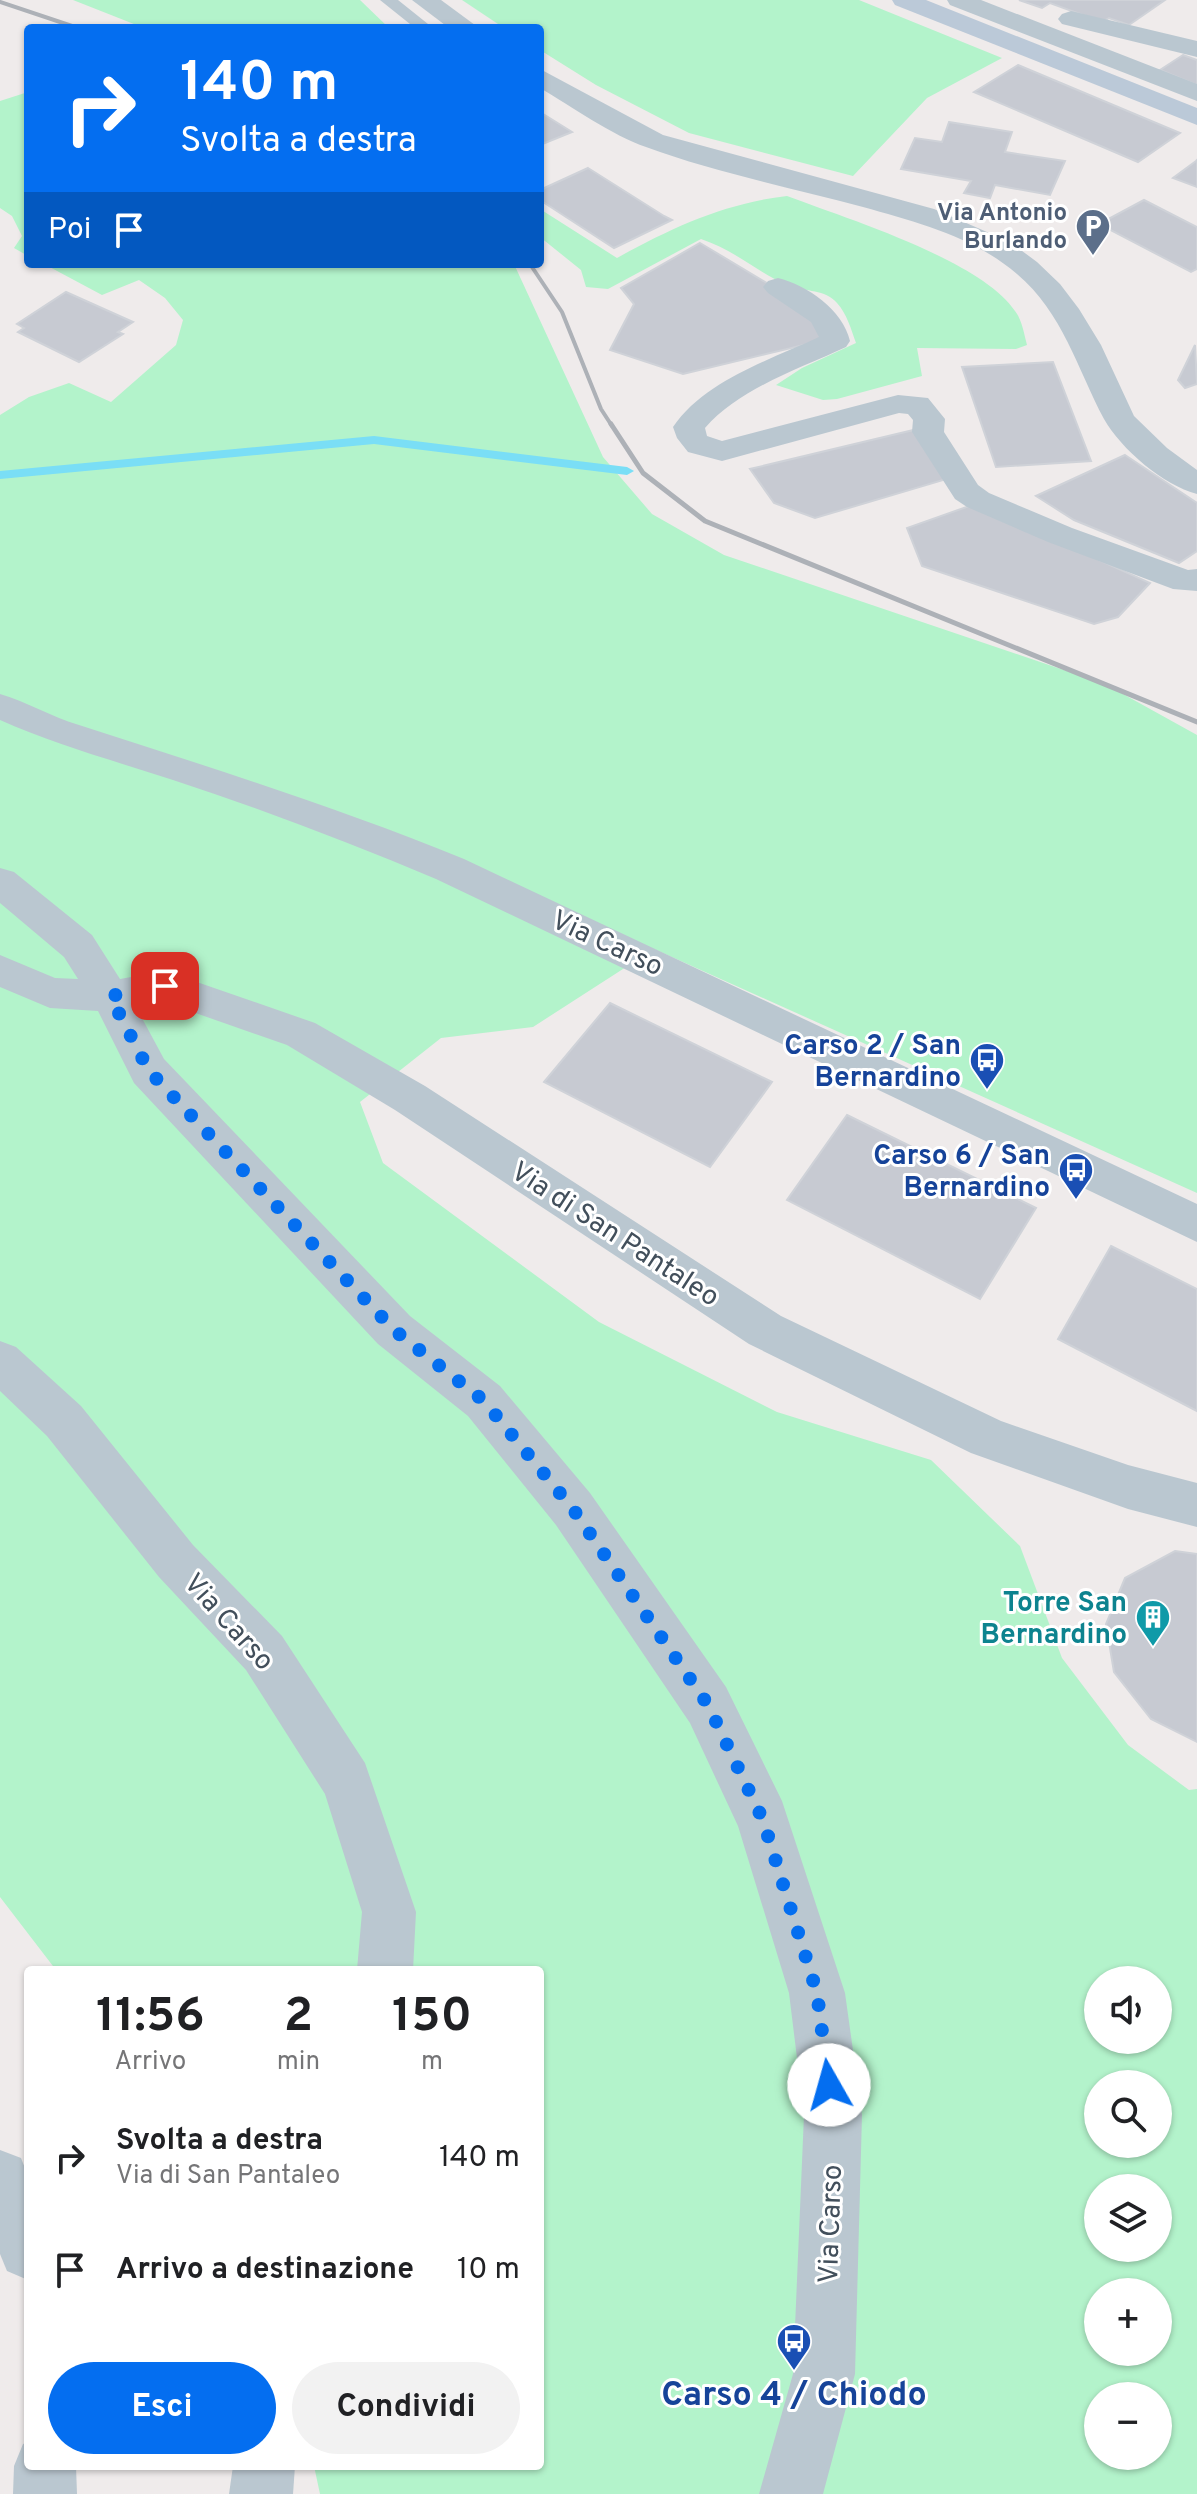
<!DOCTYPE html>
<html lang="it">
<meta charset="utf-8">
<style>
:root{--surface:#fff;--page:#f2f2f2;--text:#202124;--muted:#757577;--accent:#046ef0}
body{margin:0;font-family:Overpass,sans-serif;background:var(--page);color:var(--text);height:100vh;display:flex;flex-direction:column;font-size:30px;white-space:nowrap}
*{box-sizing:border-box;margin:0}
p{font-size:26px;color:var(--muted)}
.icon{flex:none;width:44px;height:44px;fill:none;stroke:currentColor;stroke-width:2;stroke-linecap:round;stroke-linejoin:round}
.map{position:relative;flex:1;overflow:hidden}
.panel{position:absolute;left:24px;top:1966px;width:520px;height:504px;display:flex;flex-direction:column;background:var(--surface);border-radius:8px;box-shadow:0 2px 6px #0004}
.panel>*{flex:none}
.banner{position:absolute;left:24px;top:24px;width:520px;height:244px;border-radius:8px;box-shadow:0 2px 6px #0004;background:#046ef0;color:#fff;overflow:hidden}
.controls{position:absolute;left:1084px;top:1966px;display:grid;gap:16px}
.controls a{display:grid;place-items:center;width:88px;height:88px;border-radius:50%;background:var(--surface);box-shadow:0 2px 6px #0004;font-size:40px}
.pin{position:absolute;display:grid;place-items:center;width:68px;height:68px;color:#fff;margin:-34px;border-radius:16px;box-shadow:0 4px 12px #0006}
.me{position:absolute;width:88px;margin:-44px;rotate:353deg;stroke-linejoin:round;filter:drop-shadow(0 0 6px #0008)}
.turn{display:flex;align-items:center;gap:28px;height:168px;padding:0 24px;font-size:36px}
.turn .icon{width:104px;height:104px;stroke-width:2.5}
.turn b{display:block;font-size:56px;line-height:68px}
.then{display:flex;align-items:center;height:76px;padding:0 24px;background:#0003;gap:16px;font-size:30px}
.eta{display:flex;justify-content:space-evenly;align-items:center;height:136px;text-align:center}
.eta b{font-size:48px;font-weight:700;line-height:56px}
.cta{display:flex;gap:16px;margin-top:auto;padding:16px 24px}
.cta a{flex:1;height:92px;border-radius:48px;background:var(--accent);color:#fff;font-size:32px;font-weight:700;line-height:92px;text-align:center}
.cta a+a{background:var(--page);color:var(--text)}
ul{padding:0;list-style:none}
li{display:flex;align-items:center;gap:24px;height:112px;padding:0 24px}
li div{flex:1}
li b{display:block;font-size:30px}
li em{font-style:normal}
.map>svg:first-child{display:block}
.green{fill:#b3f3cb;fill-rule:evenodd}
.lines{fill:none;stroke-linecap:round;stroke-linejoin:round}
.stream{fill:#7adef6;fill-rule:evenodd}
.building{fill:#c7cad2;stroke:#cfd2d8;stroke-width:2}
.service{fill:#bac7d0;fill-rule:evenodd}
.minor{fill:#bac7d0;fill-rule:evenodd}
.secondary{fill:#bbc9d8;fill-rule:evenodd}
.rail-far1{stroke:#adb1b7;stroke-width:4}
.rail{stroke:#adb1b7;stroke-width:5}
.route{stroke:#046ef0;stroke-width:14;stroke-dasharray:0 25.2}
.labels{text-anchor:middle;stroke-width:6;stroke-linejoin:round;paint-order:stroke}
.far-service-label{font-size:24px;font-weight:bold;fill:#4e5e75;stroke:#fff;text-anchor:end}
.street-label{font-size:28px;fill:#424f5b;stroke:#fff}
.transit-label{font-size:28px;font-weight:bold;fill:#164399;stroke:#fff;text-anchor:end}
.culture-label{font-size:28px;font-weight:bold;fill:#0d838f;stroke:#fff;text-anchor:end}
.near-transit-label{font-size:34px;font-weight:bold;fill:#164399;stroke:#fff}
</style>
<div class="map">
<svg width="1197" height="2494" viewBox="0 0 1197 2494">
<rect width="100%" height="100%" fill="#efebeb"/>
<g class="green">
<path d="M73,0H360L389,28H144Z"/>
<path d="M462,0H859L1002,58L927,98L853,176L689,133L596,85L540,50V28H504Z"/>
<path d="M28,92V256L14,248L22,236L12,216L0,208V101Z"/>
<path d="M787,196C845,218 981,260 1015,311C1022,320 1024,334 1027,345L1016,349L917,348L922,376L837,399L823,400L776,385L802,368L856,343C851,329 847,314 837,303C825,289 806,292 790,286C759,274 737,251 701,239L608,289L586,287L581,270L540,237V209L617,258C671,228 725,203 787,196Z"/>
<path d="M44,264H514L603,457L652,514L724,555L1105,684L1197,735V1193L654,949L533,1027L441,1038L360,1102L383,1163L599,1322L777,1412L931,1460L1020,1546L1062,1658L1128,1745L1189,1790L1197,1789V2494H320L314,2466H540V1970H56L0,1897V415L29,397L69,383L111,402L176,345L183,320L165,298L139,280L102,295ZM1098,1980H1158V2040H1098ZM1098,2084H1158V2144H1098ZM1098,2188H1158V2248H1098ZM1098,2292H1158V2352H1098ZM1098,2396H1158V2456H1098Z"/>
</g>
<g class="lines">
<path class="stream" d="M374,436L627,467L634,471L627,475L374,444L0,479V471Z"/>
</g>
<g class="building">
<path d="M1019,0H1165L1129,25L1109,18L1102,22L1050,3L1042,8Z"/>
<path d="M1183,55L1197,60V85L1160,70Z"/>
<path d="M1018,65L1180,133L1138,162L974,92Z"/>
<path d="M540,112L572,132L540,145Z"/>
<path d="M949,122L1012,132L1005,152L1065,161L1050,195L995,185L990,198L964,193L971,181L901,169L915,138L942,142Z"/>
<path d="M1197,160V187L1173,178L1196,161Z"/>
<path d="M588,168L664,216L672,220L614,248L540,200V190Z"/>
<path d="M1144,200L1197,227V269L1191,272L1099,224Z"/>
<path d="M700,243L795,300L829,339L683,374L610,350L634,304L621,288Z"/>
<path d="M66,292L133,322L118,332L123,334L79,362L18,332L24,328L17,324Z"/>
<path d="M1195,345L1197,384L1185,388L1178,380Z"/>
<path d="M1053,362L1091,461L996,467L962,367Z"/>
<path d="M922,428L950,478L815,518L774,503L750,469Z"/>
<path d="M1125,455L1197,503V551L1179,563L1074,520L1036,496Z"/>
<path d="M975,504L1150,583L1118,617L1094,624L922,566L907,528Z"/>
<path d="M610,1003L772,1082L710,1167L544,1082Z"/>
<path d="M847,1115L1036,1208L980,1299L787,1200Z"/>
<path d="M1111,1246L1197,1289V1411L1058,1339Z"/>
<path d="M1175,1551L1197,1554V1742L1151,1719L1114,1672L1106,1624L1125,1578Z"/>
</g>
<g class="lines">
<path class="service" d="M380,0H398L433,28H415Z"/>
<g class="minor">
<path d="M412,0H441L479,28H449Z"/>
<path d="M947,0H981L1197,84V101L950,5Z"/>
<path d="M1071,11L1197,41V57L1062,24L1058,19L1062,14Z"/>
<path d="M540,69L663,135L934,209L1010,242L1037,262L1060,284L1079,309L1101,345L1134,416L1167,448L1197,470V494C1163,485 1121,449 1104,419C1077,368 1063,313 1017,274C974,237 917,222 863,207C792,188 714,172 646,147C613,136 571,106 540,88Z"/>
<path d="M778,278C807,285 843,310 850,341L846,347C799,369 740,388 705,428L707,436L722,441L898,395L928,398L945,419L944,432L978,485L989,493L1072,528L1188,570L1197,569V591L1173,589L1048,542L967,507L955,499L912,432L913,420L908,414L899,413L722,461L688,452L677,438L673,427C705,380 770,360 819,337L811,322L768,293L763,287L768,281Z"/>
<path d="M0,694C27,702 52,717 79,725C209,767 337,807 464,859L1197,1204V1242L436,879C350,843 262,809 173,780C115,761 56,745 0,720Z"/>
<path d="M0,868L14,872L92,935L120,979L165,971L315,1023L425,1086L781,1316L1001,1421L1128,1465L1197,1483V1527L1128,1509L971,1453L749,1344L395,1110L287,1045L164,1002L136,1007L164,1059L410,1316L500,1386L590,1493L726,1687L782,1801L845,1993L862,2115L855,2374L823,2494H759L793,2374L804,2115L789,1993L738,1826L690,1723L556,1525L468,1416L378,1344L134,1083L98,1011L50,1008L0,987V955L55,978L78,979L64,957L0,903Z"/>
<path d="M0,1341L16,1347L81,1406L193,1545L282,1636L365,1763L416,1912L413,1970H357L362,1912L325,1794L246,1670L159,1577L47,1436L0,1391Z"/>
<path d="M0,2150L21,2158L28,2176V2280L7,2271L0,2254Z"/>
<path d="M28,2442V2466H76L77,2494H13L14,2466L23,2444Z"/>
<path d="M233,2466H295L293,2494H229Z"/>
</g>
<path class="secondary" d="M892,0H926L1197,108V125L895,5Z"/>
<g class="rail-far1">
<path d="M0,2L78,28"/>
<path d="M530,264L562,312L601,409L612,426"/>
</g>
<path class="rail" d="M611,424L643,473L705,521L1197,722"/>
</g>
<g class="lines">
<path class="route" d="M165,986L110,996L149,1071L394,1330L484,1401L573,1509L708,1705L763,1820L772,1849L817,1993L829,2085"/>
</g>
<defs>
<g id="parking-pin" transform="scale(1.8)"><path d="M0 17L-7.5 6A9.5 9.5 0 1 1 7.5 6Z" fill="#5c6f8a" stroke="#fff"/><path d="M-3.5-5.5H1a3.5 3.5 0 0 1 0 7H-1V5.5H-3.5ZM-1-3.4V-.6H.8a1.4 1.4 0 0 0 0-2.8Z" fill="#fff"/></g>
<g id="bus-pin" transform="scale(1.8)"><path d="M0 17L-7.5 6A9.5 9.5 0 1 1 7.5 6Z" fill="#1a4fb4" stroke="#fff"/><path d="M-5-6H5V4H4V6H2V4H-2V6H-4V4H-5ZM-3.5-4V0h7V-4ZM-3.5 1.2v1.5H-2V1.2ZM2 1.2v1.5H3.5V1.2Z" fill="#fff"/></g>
<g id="building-pin" transform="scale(1.8)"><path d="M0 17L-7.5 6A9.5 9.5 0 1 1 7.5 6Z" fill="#0f9aa8" stroke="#fff"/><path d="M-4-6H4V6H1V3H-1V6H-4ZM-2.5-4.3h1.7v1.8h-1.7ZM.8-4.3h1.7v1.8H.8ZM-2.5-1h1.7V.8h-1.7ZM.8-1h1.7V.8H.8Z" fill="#fff"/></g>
</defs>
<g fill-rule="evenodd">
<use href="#parking-pin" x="1093" y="226"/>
<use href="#bus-pin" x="987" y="1060"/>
<use href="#bus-pin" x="1076" y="1170"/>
<use href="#building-pin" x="1153" y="1617"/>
<use href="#bus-pin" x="794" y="2341"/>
</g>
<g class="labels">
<g class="far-service-label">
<text x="1067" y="220">Via Antonio<tspan x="1067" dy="28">Burlando</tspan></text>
</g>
<g class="street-label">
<text transform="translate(608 942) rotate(25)" y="10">Via Carso</text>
<text transform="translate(616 1233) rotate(33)" y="10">Via di San Pantaleo</text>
<text transform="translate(230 1621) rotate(48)" y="10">Via Carso</text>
<text transform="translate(829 2224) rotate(-88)" y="10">Via Carso</text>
</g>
<g class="transit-label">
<text x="961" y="1054">Carso 2 / San<tspan x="961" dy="32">Bernardino</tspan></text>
<text x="1050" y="1164">Carso 6 / San<tspan x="1050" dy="32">Bernardino</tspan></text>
</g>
<g class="culture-label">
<text x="1127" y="1611">Torre San<tspan x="1127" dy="32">Bernardino</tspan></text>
</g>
<g class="near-transit-label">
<text x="794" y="2405">Carso 4 / Chiodo</text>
</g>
</g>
</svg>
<div class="controls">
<a><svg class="icon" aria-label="sound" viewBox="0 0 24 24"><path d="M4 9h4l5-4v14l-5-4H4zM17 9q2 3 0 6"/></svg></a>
<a><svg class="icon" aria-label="search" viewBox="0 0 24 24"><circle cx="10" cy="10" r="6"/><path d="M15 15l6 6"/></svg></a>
<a><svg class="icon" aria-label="layers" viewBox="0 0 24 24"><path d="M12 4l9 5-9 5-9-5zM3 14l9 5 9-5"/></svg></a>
<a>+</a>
<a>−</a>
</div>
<div class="pin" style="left:165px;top:986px;background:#d93025"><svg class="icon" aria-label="arrive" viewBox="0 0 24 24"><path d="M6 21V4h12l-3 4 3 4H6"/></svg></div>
<svg class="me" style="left:829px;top:2085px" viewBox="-20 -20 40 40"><circle r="19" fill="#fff"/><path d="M0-13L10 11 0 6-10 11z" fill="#046ef0"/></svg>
<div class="banner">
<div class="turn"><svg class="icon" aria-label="right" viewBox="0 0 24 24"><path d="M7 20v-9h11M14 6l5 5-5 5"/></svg><div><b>140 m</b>Svolta a destra</div></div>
<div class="then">Poi<svg class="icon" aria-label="arrive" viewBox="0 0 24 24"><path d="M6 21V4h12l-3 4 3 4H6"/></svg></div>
</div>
<section class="panel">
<div class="eta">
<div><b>11:56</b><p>Arrivo</p></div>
<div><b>2</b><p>min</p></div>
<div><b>150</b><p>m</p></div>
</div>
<ul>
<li><svg class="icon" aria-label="right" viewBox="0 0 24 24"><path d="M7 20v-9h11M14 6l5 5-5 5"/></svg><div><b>Svolta a destra</b><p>Via di San Pantaleo</p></div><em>140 m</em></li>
<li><svg class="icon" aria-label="arrive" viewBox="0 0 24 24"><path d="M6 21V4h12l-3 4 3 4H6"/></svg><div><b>Arrivo a destinazione</b></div><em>10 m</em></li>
</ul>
<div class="cta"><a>Esci</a><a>Condividi</a></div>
</section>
</div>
